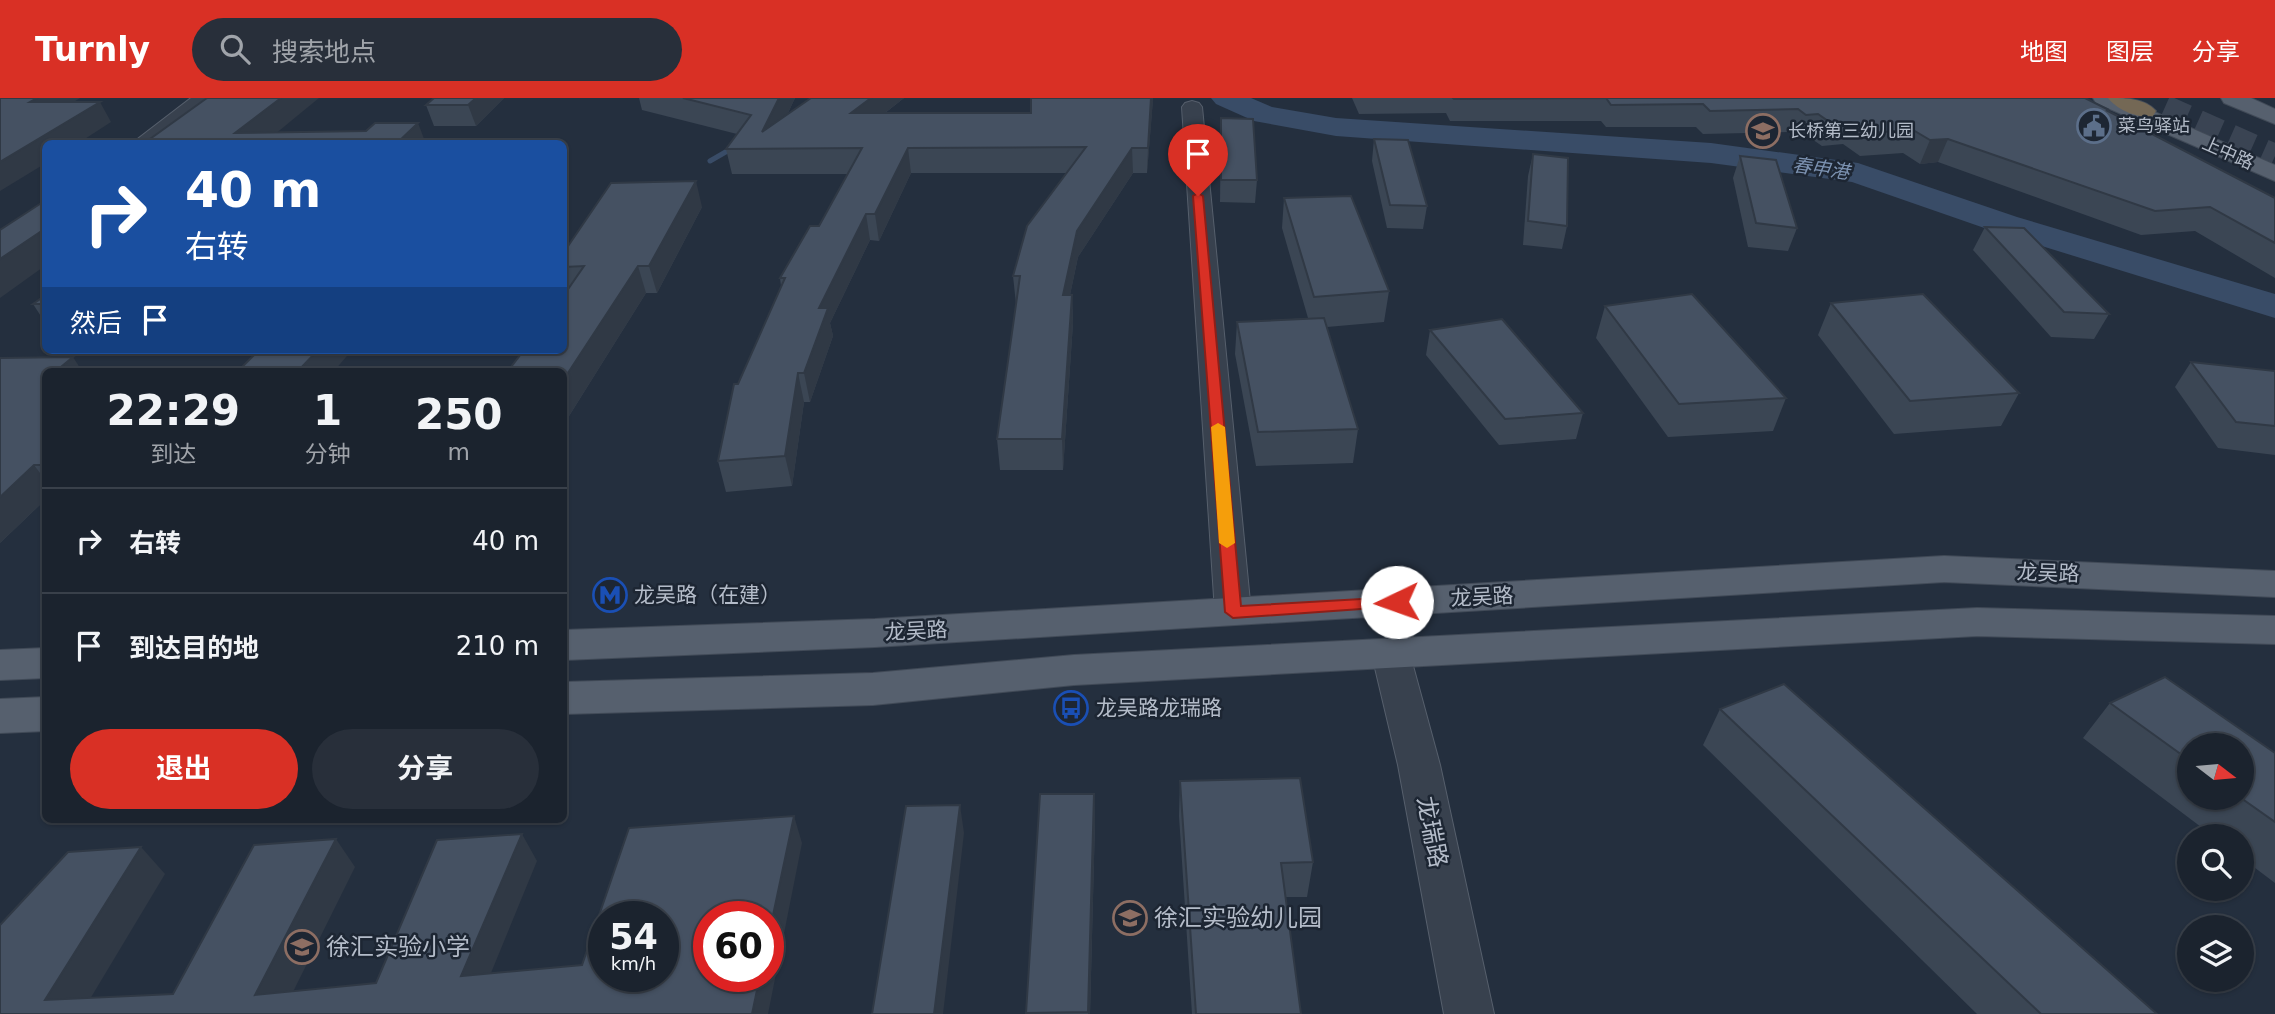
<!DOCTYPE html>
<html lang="zh">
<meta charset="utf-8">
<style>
:root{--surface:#1b232e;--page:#282f3a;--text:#f1f3f6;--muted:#a0a4aa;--line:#39404a;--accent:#d93025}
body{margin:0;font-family:"DejaVu Sans","Noto Sans SC",sans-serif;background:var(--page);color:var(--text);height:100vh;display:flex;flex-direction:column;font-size:26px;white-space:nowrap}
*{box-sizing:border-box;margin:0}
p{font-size:23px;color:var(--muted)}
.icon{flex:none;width:38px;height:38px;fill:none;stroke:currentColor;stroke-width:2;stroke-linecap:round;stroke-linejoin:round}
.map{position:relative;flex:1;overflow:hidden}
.details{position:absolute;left:42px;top:270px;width:525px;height:455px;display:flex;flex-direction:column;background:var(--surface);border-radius:10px;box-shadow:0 2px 5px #0004,0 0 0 2px var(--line)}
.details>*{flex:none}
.banner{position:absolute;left:42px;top:42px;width:525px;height:214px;border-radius:10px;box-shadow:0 2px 5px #0004,0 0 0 2px var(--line);background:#1a4fa0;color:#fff;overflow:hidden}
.needle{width:46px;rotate:106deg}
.buttons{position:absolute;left:2177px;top:635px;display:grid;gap:14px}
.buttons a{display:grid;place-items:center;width:77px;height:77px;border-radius:50%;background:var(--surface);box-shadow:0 2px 5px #0004,0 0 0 2px var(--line);font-size:35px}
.speed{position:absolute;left:588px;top:803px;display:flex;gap:14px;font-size:35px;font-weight:700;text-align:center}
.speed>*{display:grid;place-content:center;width:91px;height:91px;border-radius:50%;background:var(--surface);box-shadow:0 2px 5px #0004,0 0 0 2px var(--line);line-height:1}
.speed small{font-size:18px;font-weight:400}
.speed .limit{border:10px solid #d22;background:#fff;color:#111}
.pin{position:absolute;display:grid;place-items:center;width:60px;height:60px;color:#fff;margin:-72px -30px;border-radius:50% 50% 50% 0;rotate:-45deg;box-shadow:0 0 7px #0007}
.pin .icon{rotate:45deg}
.me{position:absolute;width:77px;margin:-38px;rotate:267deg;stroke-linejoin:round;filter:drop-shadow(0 0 5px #0008)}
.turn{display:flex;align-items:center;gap:24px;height:147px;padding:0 28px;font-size:32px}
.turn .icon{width:91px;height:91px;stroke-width:2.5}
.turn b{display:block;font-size:49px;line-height:60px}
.then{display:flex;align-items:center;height:66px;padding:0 28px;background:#0003;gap:14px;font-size:26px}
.eta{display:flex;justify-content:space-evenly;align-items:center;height:119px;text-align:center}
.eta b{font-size:42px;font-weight:700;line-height:49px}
.button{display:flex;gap:14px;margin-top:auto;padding:14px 28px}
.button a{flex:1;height:80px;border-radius:42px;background:var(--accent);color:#fff;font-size:28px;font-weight:700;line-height:80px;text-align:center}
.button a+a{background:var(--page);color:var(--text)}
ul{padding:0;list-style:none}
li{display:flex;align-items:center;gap:21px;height:105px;padding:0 28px;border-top:2px solid var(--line)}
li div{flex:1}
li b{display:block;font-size:26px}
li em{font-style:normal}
header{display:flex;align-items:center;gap:42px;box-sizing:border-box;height:98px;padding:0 35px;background:var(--accent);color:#fff}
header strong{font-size:33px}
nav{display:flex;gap:38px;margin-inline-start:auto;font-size:24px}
.search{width:490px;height:63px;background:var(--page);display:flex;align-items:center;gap:18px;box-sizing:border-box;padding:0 24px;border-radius:38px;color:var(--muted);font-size:26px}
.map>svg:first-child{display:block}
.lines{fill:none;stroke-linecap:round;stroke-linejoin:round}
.stream{stroke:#394c67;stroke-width:5}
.river{fill:#394c67;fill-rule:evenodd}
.highway-tunnel{stroke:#3a4453;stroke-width:24;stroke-dasharray:24 12;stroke-linecap:butt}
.minor-casing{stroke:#565f6c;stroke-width:2}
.major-casing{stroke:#414a57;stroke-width:2}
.highway-casing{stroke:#434c59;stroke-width:2}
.minor{fill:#38414e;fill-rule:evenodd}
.major{fill:#56606e;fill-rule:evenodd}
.highway{fill:#746855;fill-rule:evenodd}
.wall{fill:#3b4654;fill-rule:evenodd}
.shaded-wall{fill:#303945}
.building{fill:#455162;stroke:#303945;stroke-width:2;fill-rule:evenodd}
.route{fill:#d93025;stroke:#8d1f18;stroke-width:2}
.slow{fill:#f59e0b}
.labels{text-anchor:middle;stroke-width:5;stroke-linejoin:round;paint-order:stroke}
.far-poi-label{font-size:18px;fill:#b4bcc9;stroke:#1d2633;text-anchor:start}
.far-street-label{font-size:18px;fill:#b4bcc9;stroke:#1d2633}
.far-water-label{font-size:19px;font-style:italic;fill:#7c92b1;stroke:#1d2633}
.street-label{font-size:21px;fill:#b4bcc9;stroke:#1d2633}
.poi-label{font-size:21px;fill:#b4bcc9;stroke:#1d2633;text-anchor:start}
.near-street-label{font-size:24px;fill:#b4bcc9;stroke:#1d2633}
.near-poi-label{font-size:24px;fill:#b4bcc9;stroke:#1d2633;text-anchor:start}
</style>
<header>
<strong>Turnly</strong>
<div class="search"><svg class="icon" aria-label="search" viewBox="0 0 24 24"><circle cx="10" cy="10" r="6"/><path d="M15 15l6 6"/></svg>搜索地点</div>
<nav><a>地图</a><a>图层</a><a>分享</a></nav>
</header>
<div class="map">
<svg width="2275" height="916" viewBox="0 0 2275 916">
<rect width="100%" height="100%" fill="#242f3e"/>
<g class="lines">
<path class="stream" d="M710,63L736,48"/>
<path class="river" d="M1211,0H1251L1272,9L1336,20L1711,45L1858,65L2017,119L2275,196V220L1993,133L1852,84L1711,65L1336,38L1254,23L1216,6Z"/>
<path class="highway-tunnel" d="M2165,9L2275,58"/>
<g class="minor-casing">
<g id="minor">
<path d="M191,0H214L156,46H131Z"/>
<path d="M1192,3L1199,5L1202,9L1251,514L1246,523L1233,527L1220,523L1215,514L1182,9L1185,5Z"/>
<path d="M1390,539L1403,543L1409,553L1440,667L1494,916H1444L1398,667L1371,553L1377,543Z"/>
</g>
</g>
<g class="major-casing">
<g id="major">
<path d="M2093,0H2123L2275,67V83L2096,5Z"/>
<path d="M2221,0H2251L2275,11V26L2224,5Z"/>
<path d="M1944,458L2275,473V499L1944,484L875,549L564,562V532L875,521Z"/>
<path d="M1977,510L2275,518V546L1977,538L1074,587L873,607L564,616V584L873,575L1074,557Z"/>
<path d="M46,550V580L0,582V552Z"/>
<path d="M46,599V633L0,635V601Z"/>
</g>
</g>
<g class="highway-casing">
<path id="highway" d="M2108,0C2125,0 2145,0 2156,13L2153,18C2139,21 2117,12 2108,0Z"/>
</g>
<use href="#minor" class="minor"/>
<use href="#major" class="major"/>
<use href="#highway" class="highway"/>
</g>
<g class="wall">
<path d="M504,0L476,28H434L426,7Z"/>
<path d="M639,0H795L787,17L811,0H904L885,15H1031L1153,0L1147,75H1133L1078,159L1070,197H1072L1073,225L1063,372H1000L997,341L1016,206L1013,178L1067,75H911L879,143L870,142L830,225L833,238L810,304H804L792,388L726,394L718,363L738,286L781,188L780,180L819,128L848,76H732L726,51L737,36L642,12Z"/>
<path d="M1352,0H2085L2109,12L2108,13L2275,100V180L2195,133L2141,137L1938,64L1920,66L1903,55L1860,58L1843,46L1822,48L1809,39L1798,40L1790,34L1703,36L1696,29H1606L1601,23H1450L1446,15L1359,16Z"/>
<path d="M1221,20L1257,82L1255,105L1220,104Z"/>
<path d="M1374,41L1427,108L1423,131L1387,130L1372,63Z"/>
<path d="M1533,56L1567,128L1562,151L1523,147L1528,78Z"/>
<path d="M1740,58L1797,130L1788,153L1748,149L1733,80Z"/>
<path d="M1284,100L1389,193L1384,224L1327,229L1358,331L1353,365L1256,368L1235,256L1237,224L1308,220L1282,130Z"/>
<path d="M702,109L657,195H646L564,326V154Z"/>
<path d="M1985,129L2109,216L2094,241L2051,239L1973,152Z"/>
<path d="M46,197V226L33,206Z"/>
<path d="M1831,205L2019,295L2001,328L1894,336L1818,237Z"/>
<path d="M1605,208L1786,300L1773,333L1668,339L1596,240Z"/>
<path d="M1430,232L1583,315L1576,341L1499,347L1426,257Z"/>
<path d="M2191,264L2275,273V357L2218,350L2175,289Z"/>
<path d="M46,273V401L0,445Z"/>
<path d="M2110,605L2275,655V785L2242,760V738H2213L2083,640ZM2189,648L2242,700H2189Z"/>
<path d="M1720,611L2157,916H1977L1703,647Z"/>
<path d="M1180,683L1313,764L1307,799H1285L1301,916H1192L1179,718Z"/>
<path d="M1040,696H1094L1095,723L1090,916H1026Z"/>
</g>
<g class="shaded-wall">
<path d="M37,0H80L42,24L30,4Z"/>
<path d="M281,0H319L263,46L235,35Z"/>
<path d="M476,0H504L476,28L468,7Z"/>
<path d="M779,0H795L771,51L762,34Z"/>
<path d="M871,0H904L854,39L851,15Z"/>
<path d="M1151,0H1153V3L1147,75L1148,50Z"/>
<path d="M100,4L111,24L77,46H46V65L0,93V64Z"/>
<path d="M418,25L426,46H396Z"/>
<path d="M1948,41L1938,64L1920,66L1930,42Z"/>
<path d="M908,50L911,75L879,143L875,116Z"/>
<path d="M1132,50L1133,75L1078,159L1064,225L1063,197L1077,133Z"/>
<path d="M696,83L702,109L657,195L649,168Z"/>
<path d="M866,116L870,142L830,225L833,238L810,304L804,275L819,210Z"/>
<path d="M46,130V167L0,200V161Z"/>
<path d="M638,168L646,195L564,326V281Z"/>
<path d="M1072,197L1073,225L1063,372L1062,341Z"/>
<path d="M318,252H352L334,273H298Z"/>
<path d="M73,259L82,273H56Z"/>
<path d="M798,275L804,304L792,388L785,358Z"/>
<path d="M46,362V373L41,367Z"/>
<path d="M34,367L46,383V401L0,445V399Z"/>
<path d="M1094,696L1095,723L1090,916H1088Z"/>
<path d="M960,707L964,735L943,916H934Z"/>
<path d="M794,718L802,745L768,916H752L760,878H768V841Z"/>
<path d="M522,736L537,763L479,904L461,878Z"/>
<path d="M336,741L355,769L282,916L255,897Z"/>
<path d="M141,749L165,776L81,916L45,902Z"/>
</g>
<g class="building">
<path d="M0,0H37L30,4H100L0,64Z"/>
<path d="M207,0H281L235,35L366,33L375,25H418L396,46H143Z"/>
<path d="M434,0H476L468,7H426Z"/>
<path d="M683,0H779L762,34L811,0H871L851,15H1031V0H1151L1148,50H1132L1077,133L1063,197H1072L1062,341H997L1020,178H1013L1027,128L1086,49L908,50L875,116H866L819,210H828L804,275H798L785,358L718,363L734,286H738L785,180H780L810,128H819L862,50L726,51L751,17Z"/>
<path d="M1453,0H2085L2109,12H2106L2275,100V145L2210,109L2155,113L1948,41L1930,42L1913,32L1869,35L1851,24L1831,25L1818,16L1806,17L1798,11L1710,13L1703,6L1611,7L1606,0L1454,1Z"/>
<path d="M1221,20L1253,21L1257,82H1221Z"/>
<path d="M1374,41L1408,42L1427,108L1390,107Z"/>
<path d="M1533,56L1568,60L1567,128L1528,123Z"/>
<path d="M1740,58L1776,62L1797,130L1756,125Z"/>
<path d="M696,83L649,168H638L564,281V273H508L524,252H564V197L584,168L564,169V154L611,85Z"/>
<path d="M1351,98L1389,193L1314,199L1284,100Z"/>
<path d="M46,102V130L0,161V132Z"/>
<path d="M1985,129L2024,130L2109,216L2064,214Z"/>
<path d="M1692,196L1786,300L1679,306L1605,208Z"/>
<path d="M1923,196L2019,295L1910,303L1831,205Z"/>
<path d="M46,197V206H33Z"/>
<path d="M1324,220L1358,331L1258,334L1237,224Z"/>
<path d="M1502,221L1583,315L1505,321L1430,232Z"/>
<path d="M259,252H318L298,273H238Z"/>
<path d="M73,259L56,273H46V362L41,367H34L0,399V260Z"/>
<path d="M2191,264L2275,273V328L2236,324Z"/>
<path d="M2165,579L2275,655V724L2241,700L2242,648H2189V662L2110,605Z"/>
<path d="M1784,586L2157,916H2041L1720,611Z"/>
<path d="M1300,680L1313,764L1281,765L1301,916H1196L1180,683Z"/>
<path d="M1040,696H1094L1088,914L1026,915Z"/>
<path d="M960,707L934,916H872L906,708Z"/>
<path d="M794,718L768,841V819H709V878H760L752,916H0V827L68,754L141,749L45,902L173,896L254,747L336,741L255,897L376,885L437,742L522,736L461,878L582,867L629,730ZM604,819H663V878H604Z"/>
</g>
<path class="route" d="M1198,95L1203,98L1241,508L1397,499L1403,500L1406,504L1403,508L1233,520L1225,514L1193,98Z"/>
<path class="slow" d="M1218,325L1225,329L1235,445L1227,450L1219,445L1211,329Z"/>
<defs>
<g id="civic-ring" transform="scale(1.75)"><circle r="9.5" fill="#1d2633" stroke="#5c6f8a" stroke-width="1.5"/><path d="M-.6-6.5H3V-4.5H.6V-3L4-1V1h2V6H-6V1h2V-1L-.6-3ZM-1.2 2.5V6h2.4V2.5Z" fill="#5c6f8a"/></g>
<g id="school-ring" transform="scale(1.75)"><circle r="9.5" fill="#1d2633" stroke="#8d6e63" stroke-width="1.5"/><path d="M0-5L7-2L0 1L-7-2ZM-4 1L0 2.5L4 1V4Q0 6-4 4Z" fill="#8d6e63"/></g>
<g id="metro-ring" transform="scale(1.75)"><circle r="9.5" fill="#1d2633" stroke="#1a4fb4" stroke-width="1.5"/><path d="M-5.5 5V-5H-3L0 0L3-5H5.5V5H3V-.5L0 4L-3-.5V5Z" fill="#1a4fb4"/></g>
<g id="bus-ring" transform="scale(1.75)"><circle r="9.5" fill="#1d2633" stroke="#1a4fb4" stroke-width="1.5"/><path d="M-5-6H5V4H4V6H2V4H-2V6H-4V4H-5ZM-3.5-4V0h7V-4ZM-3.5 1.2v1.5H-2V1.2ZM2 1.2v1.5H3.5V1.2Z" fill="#1a4fb4"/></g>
</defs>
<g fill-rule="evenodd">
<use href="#civic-ring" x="2094" y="28"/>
<use href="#school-ring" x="1763" y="33"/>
<use href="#metro-ring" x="610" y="497"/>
<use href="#bus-ring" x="1071" y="610"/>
<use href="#school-ring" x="1130" y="820"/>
<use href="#school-ring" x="302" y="849"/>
</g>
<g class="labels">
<g class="far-poi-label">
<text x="2118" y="34">菜鸟驿站</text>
<text x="1788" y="39">长桥第三幼儿园</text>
</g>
<g class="far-street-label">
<text transform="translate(2228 55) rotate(24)" y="6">上中路</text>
</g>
<g class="far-water-label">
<text transform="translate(1821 70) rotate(8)" y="7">春申港</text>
</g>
<g class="street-label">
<text transform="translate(2048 475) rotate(2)" y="7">龙吴路</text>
<text transform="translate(1482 499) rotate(-3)" y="7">龙吴路</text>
<text transform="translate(916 533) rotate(-3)" y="7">龙吴路</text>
</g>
<g class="poi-label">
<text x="634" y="504">龙吴路（在建）</text>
<text x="1096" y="617">龙吴路龙瑞路</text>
</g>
<g class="near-street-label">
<text transform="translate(1432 734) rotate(79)" y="8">龙瑞路</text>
</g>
<g class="near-poi-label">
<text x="1154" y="828">徐汇实验幼儿园</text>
<text x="326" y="857">徐汇实验小学</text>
</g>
</g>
</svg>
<div class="buttons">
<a><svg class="needle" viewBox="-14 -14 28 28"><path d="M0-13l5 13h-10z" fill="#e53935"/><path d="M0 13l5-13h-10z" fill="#a0a4aa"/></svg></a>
<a><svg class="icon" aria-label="search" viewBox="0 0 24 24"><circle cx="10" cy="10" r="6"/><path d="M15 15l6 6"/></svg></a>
<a><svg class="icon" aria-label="layers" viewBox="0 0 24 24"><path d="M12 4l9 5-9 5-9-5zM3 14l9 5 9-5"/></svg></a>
</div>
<div class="speed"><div>54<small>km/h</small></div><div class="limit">60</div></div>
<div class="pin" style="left:1198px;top:98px;background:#d93025"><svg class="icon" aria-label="arrive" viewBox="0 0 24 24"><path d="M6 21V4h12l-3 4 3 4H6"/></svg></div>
<svg class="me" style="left:1397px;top:504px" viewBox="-20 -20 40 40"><circle r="19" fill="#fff"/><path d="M0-13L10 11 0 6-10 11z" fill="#d93025"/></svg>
<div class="banner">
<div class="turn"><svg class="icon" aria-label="right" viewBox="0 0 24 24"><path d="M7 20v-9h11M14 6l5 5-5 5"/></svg><div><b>40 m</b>右转</div></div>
<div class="then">然后<svg class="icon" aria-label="arrive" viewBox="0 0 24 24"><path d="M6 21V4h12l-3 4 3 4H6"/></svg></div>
</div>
<section class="details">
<div class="eta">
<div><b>22:29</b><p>到达</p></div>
<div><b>1</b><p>分钟</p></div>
<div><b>250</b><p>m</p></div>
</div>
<ul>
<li><svg class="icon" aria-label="right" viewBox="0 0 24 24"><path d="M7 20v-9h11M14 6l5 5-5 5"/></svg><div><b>右转</b></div><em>40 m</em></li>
<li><svg class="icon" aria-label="arrive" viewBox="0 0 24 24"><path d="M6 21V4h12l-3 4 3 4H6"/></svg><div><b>到达目的地</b></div><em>210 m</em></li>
</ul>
<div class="button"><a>退出</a><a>分享</a></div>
</section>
</div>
